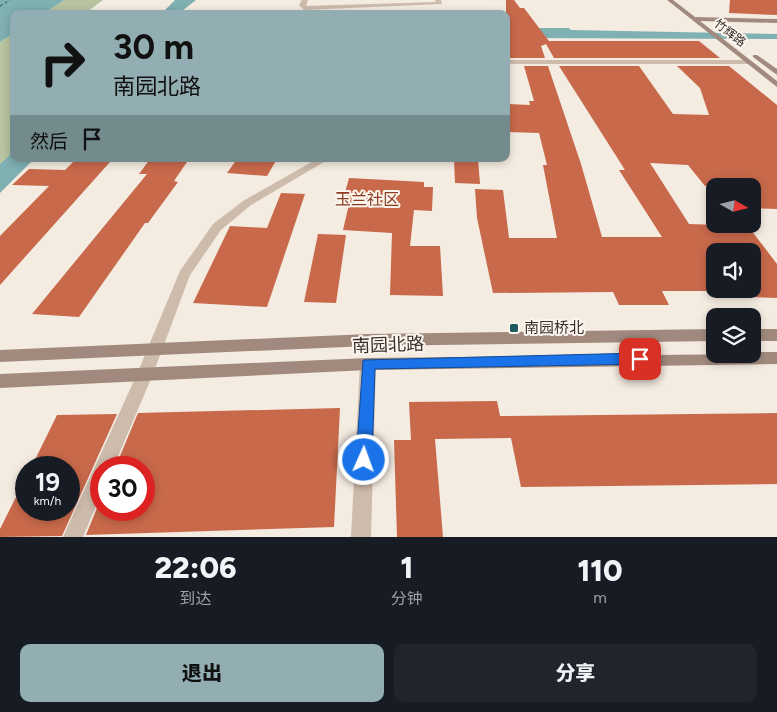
<!DOCTYPE html>
<html lang="zh">
<meta charset="utf-8">
<style>
:root{--surface:#171b24;--page:#20242c;--text:#f1f3f6;--muted:#9ea1a6;--accent:#92aeb2}
body{margin:0;font-family:Figtree,"Noto Sans SC",sans-serif;background:var(--page);color:var(--text);height:100vh;display:flex;flex-direction:column;font-size:19px;white-space:nowrap}
*{box-sizing:border-box;margin:0}
p{font-size:16px;color:var(--muted)}
.icon{flex:none;width:28px;height:28px;fill:none;stroke:currentColor;stroke-width:2;stroke-linecap:round;stroke-linejoin:round}
.map{position:relative;height:537px;overflow:hidden}
.side{display:flex;flex-direction:column;background:var(--surface);flex:1}
.side>*{flex:none}
.banner{position:absolute;left:10px;top:10px;width:500px;height:152px;border-radius:10px;box-shadow:0 2px 8px #0003;background:#92aeb2;color:#111;overflow:hidden}
.needle{width:32px;rotate:98deg}
.fabs{position:absolute;left:706px;top:178px;display:grid;gap:10px}
.fabs a{display:grid;place-items:center;width:55px;height:55px;border-radius:10px;background:var(--surface);box-shadow:0 2px 8px #0003;font-size:25px}
.speed{position:absolute;left:15px;top:456px;display:flex;gap:10px;font-size:25px;font-weight:700;text-align:center}
.speed>*{display:grid;place-content:center;width:65px;height:65px;border-radius:50%;background:var(--surface);box-shadow:0 2px 8px #0003;line-height:1}
.speed small{font-size:12px;font-weight:400}
.speed .limit{border:8px solid #d22;background:#fff;color:#111}
.pin{position:absolute;display:grid;place-items:center;width:42px;height:42px;color:#fff;margin:-21px;border-radius:10px;box-shadow:0 2px 8px #0006}
.me{position:absolute;width:55px;margin:-28px;rotate:2deg;stroke-linejoin:round;filter:drop-shadow(0 0 4px #0008)}
.turn{display:flex;align-items:center;gap:18px;height:105px;padding:0 20px;font-size:22px}
.turn .icon{width:65px;height:65px;stroke-width:2.5}
.turn b{display:block;font-size:35px;line-height:42px}
.then{display:flex;align-items:center;height:48px;padding:0 20px;background:#0003;gap:10px;font-size:19px}
.eta{display:flex;justify-content:space-evenly;align-items:center;height:85px;text-align:center}
.eta b{font-size:30px;font-weight:800;line-height:35px}
.button{display:flex;gap:10px;margin-top:auto;padding:10px 20px}
.button a{flex:1;height:58px;border-radius:10px;background:var(--accent);color:#111;font-size:20px;font-weight:800;line-height:58px;text-align:center}
.button a+a{background:var(--page);color:var(--text)}
.map>svg:first-child{display:block}
.green{fill:#b8c4a0}
.water{fill:#7fb0b2}
.lines{fill:none;stroke-linecap:round;stroke-linejoin:round}
.ferry{stroke:#1f5a5e;stroke-width:1;stroke-dasharray:3 2.5;stroke-linecap:butt}
.building{fill:#c8694b}
.minor{fill:#cdbbac;fill-rule:evenodd}
.secondary{fill:#a18a7d;fill-rule:evenodd}
.route{fill:#1a73e8;stroke:#114b97}
.poi-dot{fill:#1f5a5e;stroke:#fbf5ee;stroke-width:2}
.labels{text-anchor:middle;stroke-width:4;stroke-linejoin:round;paint-order:stroke}
.far-street-label{font-size:12px;fill:#3b302b;stroke:#fbf5ee}
.poi-label{font-size:15px;fill:#3b302b;stroke:#fbf5ee;text-anchor:start}
.neighbourhood-label{font-size:16px;fill:#8c3b22;stroke:#fbf5ee}
.near-street-label{font-size:18px;fill:#3b302b;stroke:#fbf5ee}
</style>
<div class="map">
<svg width="777" height="537" viewBox="0 0 777 537">
<rect width="100%" height="100%" fill="#f4ebe1"/>
<g class="green">
<path d="M64,0H103L84,14H43Z"/>
<path d="M14,33V151L0,164V42Z"/>
</g>
<g class="water">
<path d="M0,0H64L43,14H14V33L0,42Z"/>
<path d="M175,0H196L178,14H161Z"/>
<path d="M506,28H569L571,30L777,34V39L523,38Z"/>
<path d="M14,151V159H34L0,193V164Z"/>
</g>
<g class="lines">
<path class="ferry" d="M0,6L10,0"/>
</g>
<g class="building">
<path d="M506,0H514L520,8H524L549,41H699L720,58H554L546,44L541,46L545,58H509L506,53Z"/>
<path d="M730,0H777V15L729,13Z"/>
<path d="M524,66H548L581,164L602,237H662L619,170H625L559,66H639L673,114L709,115L700,88L677,66H729L777,105V209L752,208V186H705L688,165L650,163L689,224L748,226L777,264V298L752,297V251H715V291H662L669,305H619L613,292L493,293L477,218L475,189L503,190L509,238H557L543,165H547L539,133L506,132V104L530,105L529,101H534Z"/>
<path d="M150,159H189L174,181L178,182L148,223H145L79,317L32,314L147,174H139Z"/>
<path d="M237,159H277L267,176L227,173Z"/>
<path d="M454,159H478L480,184L455,183Z"/>
<path d="M74,161L110,162L0,285V236L49,186L12,185L29,169L65,170Z"/>
<path d="M349,178L424,182V187H433L432,211L414,210L410,246H440L443,296L390,295L392,233L343,230L350,200H343Z"/>
<path d="M281,193L305,194L267,307L193,303L230,226L267,228Z"/>
<path d="M318,234L346,235L336,303L304,302Z"/>
<path d="M497,401L500,416L777,413V484L521,487L511,438L435,439L443,537H397L394,440H411L409,402Z"/>
<path d="M340,408L334,527L86,535L101,498V510H144V468H115L138,413Z"/>
<path d="M117,414L62,536L0,537V529L26,477V510H69V468H31L57,415Z"/>
</g>
<g class="lines">
<g class="minor">
<path d="M302,0H308L306,6L436,2L435,0H441L442,4L304,10L299,5Z"/>
<path d="M506,60H748L752,62L748,64H506Z"/>
<path d="M317,159H329L251,205L221,230L190,275L153,374L113,468H101V494L83,537H63L137,374L180,271L213,224L243,201Z"/>
<path d="M368,358L373,359L376,364L371,537H351L360,364L363,359Z"/>
</g>
<g class="secondary">
<path d="M667,0H673L695,17L777,19V23L700,21L777,81V87Z"/>
<path d="M753,55H757L777,69V75L753,57Z"/>
<path d="M715,329V341L368,346L0,362V350L368,334Z"/>
<rect x="752" y="329" width="25" height="12"/>
<path d="M752,352H777V364L368,370L0,388V374L368,358L752,354Z"/>
</g>
</g>
<path class="route" d="M640,353L645,355L647,359L645,363L640,364L375,369L372,460L370,466L364,468L358,466L356,460L363,360Z"/>
<rect class="poi-dot" x="509" y="323" width="10" height="10" rx="2.5"/>
<g class="labels">
<g class="far-street-label">
<text transform="translate(730 33) rotate(38)" y="4">竹辉路</text>
</g>
<g class="poi-label">
<text x="524" y="333">南园桥北</text>
</g>
<g class="neighbourhood-label">
<text x="367" y="205">玉兰社区</text>
</g>
<g class="near-street-label">
<text transform="translate(388 345) rotate(-2)" y="6">南园北路</text>
</g>
</g>
</svg>
<div class="fabs">
<a><svg class="needle" viewBox="-14 -14 28 28"><path d="M0-13l5 13h-10z" fill="#e53935"/><path d="M0 13l5-13h-10z" fill="#9ea1a6"/></svg></a>
<a><svg class="icon" aria-label="sound" viewBox="0 0 24 24"><path d="M4 9h4l5-4v14l-5-4H4zM17 9q2 3 0 6"/></svg></a>
<a><svg class="icon" aria-label="layers" viewBox="0 0 24 24"><path d="M12 4l9 5-9 5-9-5zM3 14l9 5 9-5"/></svg></a>
</div>
<div class="speed"><div>19<small>km/h</small></div><div class="limit">30</div></div>
<div class="pin" style="left:640px;top:359px;background:#d93025"><svg class="icon" aria-label="arrive" viewBox="0 0 24 24"><path d="M6 21V4h12l-3 4 3 4H6"/></svg></div>
<svg class="me" style="left:364px;top:460px" viewBox="-20 -20 40 40"><circle r="17" fill="#1a73e8" stroke="#fff" stroke-width="3"/><path d="M0-11L8 9 0 5-8 9z" fill="#fff"/></svg>
<div class="banner">
<div class="turn"><svg class="icon" aria-label="right" viewBox="0 0 24 24"><path d="M7 20v-9h11M14 6l5 5-5 5"/></svg><div><b>30 m</b>南园北路</div></div>
<div class="then">然后<svg class="icon" aria-label="arrive" viewBox="0 0 24 24"><path d="M6 21V4h12l-3 4 3 4H6"/></svg></div>
</div>
</div>
<section class="side">
<div class="eta">
<div><b>22:06</b><p>到达</p></div>
<div><b>1</b><p>分钟</p></div>
<div><b>110</b><p>m</p></div>
</div>
<div class="button"><a>退出</a><a>分享</a></div>
</section>
